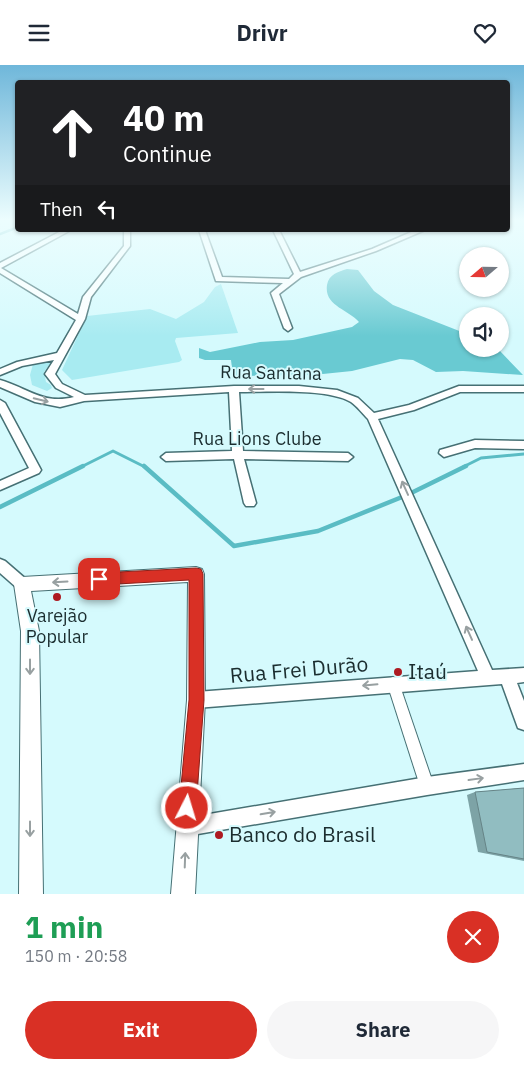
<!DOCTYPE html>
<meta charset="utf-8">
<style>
:root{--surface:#fff;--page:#f6f6f7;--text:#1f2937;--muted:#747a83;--accent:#d93025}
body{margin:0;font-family:"IBM Plex Sans",sans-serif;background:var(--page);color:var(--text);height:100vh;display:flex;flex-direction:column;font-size:19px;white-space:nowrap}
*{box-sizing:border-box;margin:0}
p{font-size:16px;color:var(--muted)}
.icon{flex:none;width:28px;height:28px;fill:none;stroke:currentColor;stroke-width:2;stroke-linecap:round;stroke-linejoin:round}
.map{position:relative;height:829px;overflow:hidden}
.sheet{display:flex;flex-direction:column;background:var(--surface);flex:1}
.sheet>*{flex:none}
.top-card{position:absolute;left:15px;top:15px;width:495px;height:152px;border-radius:5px;box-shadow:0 1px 4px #0004;background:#202124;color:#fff;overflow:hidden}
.needle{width:32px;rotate:250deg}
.fabs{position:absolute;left:459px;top:182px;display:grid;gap:10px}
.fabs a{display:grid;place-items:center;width:50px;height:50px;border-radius:50%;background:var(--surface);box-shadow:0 1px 4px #0004;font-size:25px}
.pin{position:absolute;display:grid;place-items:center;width:42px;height:42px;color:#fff;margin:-21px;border-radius:10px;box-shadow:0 2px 8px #0006}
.me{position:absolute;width:55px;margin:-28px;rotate:5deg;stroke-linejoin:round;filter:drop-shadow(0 0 4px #0008)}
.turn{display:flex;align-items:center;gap:18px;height:105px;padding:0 25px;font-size:22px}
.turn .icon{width:65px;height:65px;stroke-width:2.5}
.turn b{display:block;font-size:35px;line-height:42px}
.then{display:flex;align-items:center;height:48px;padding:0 25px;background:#0003;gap:10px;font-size:19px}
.round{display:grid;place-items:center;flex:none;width:52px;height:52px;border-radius:26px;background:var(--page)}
.head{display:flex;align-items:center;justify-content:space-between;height:85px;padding:0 25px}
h1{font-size:30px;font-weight:700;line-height:38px;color:#1e9e55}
.button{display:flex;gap:10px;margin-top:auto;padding:10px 25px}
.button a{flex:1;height:58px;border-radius:30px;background:var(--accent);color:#fff;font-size:20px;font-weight:700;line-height:58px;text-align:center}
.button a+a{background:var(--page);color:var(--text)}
header{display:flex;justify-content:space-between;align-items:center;height:65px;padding:0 25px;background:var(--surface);font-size:22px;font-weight:700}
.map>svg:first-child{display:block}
.green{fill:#a8ebf1}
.forest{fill:#69cad2}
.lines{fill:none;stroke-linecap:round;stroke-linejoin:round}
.stream-far2{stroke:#5abcc4;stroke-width:2.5}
.stream-far1{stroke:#5abcc4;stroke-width:3}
.stream{stroke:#5abcc4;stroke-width:4.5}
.pedestrian-casing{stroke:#467074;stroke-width:2}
.minor-casing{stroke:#467074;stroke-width:3}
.tertiary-casing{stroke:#467074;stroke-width:2}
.pedestrian{fill:#fff;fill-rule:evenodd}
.minor{fill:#fff;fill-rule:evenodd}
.tertiary{fill:#fff;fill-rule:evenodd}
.wall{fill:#7da3a6}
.building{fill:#91bdc1;stroke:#668487}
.oneway{stroke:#98a0a1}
.route{fill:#d93025;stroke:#8d1f18}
.poi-dot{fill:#ad1a21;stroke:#d5fafd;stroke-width:2}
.labels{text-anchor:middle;stroke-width:4;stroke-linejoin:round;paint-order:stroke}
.street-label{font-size:18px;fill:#1b2d2f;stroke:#d5fafd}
.poi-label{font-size:18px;fill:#1b2d2f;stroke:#d5fafd}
.near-street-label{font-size:21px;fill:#1b2d2f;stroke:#d5fafd}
.near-poi-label{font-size:21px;fill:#1b2d2f;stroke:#d5fafd;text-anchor:start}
</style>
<header><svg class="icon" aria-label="menu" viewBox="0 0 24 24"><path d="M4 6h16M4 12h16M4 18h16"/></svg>Drivr<svg class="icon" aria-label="heart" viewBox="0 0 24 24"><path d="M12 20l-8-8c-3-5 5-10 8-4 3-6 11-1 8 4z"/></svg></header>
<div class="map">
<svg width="524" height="829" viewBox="0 0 524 829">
<rect width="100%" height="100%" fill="#d5fafd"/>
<g class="green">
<path d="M221,219L238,268L176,273L175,276L182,295L179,297L72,315L62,305L87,251L150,244L176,254L204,237L215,222Z"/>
<path d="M48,289L55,292L44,307L46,317L51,320L52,323L47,326L32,320L30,310L35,292Z"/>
</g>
<path class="forest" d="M347,204L358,205L374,226L393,240L467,269L468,284L499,285L523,310L463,306L436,307L413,295L400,294L352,306L313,310L233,311L231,295H205L199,293V283L210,287L260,277L293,275L352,262L359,257C348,244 324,241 327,220C329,209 338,207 347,204Z"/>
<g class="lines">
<path class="stream-far2" d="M0,169L18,162"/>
<g class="stream-far1">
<path d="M81,402L113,386L145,402"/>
<path d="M463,402L481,393L524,389"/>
</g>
<g class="stream">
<path d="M144,401L234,481L318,466L407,430L466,401"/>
<path d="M0,442L83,401"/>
</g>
<g class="pedestrian-casing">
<path id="pedestrian" d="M393,612L397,614L399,618L434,721L432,726L427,728L422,726L420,721L387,618L389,614Z"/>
</g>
<g class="minor-casing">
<g id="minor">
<path d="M63,165H71L1,203L78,249L83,232L124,181V165H130V181L91,232L85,254L55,309L62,319L85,330L234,321H299L337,325L358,333L374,348L409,340L459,321H524V327H460L414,345L378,354L492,605L524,603V617L517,618L524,636V665L518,663L502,619L196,643L191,640L188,635L191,630L196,627L478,606L368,354C363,349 357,341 351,337C328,323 267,327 239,327L243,386L348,388L353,392L348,396L244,394L256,438L254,441H246L244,438L234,394L166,396L161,392L166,388L232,386L229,327L84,336L60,342L35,337L0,322V315C28,323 43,340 74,332L56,323L45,309L54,295L22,301L0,310V304L17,297L57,288L76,255L0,208V198Z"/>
<path d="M199,165H205L222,212L289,214L294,209L273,165H279L300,207L372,184L416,165H425L376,186L301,212L279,229L292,263L288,266L284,263L271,228L283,218L216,216Z"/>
<path d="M0,335L5,338L41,405L39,408L0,425V416L29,403L0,348Z"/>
<path d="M475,375L524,376V384L475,383L444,392L439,388L440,385Z"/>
<path d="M0,494L5,496L27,515L29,519L27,523L22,525L17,523L0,508Z"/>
<path d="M524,699V715L427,730L186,771L180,768L177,762L180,756L186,753L427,712Z"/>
</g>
</g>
<g class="tertiary-casing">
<path id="tertiary" d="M196,502L202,504L204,509L205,635L195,829H171L187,635L188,517L31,526L39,566L43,829H19L21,566L14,519L16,514L22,512Z"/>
</g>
<use href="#pedestrian" class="pedestrian"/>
<use href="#minor" class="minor"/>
<use href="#tertiary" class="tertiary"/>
</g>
<path class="wall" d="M524,723V796L478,787L467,730L475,727Z"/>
<path class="building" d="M524,723V794L487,787L475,727Z"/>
<defs><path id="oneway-shaft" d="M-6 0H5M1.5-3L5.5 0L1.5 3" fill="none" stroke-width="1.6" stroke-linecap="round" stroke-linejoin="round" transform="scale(1.25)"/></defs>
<g class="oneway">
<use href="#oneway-shaft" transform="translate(256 324) rotate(180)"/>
<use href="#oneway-shaft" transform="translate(41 335) rotate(14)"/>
<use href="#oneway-shaft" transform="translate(405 423) rotate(-114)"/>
<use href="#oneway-shaft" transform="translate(60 517) rotate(177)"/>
<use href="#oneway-shaft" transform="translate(469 568) rotate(-114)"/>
<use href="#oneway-shaft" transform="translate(30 602) rotate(90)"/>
<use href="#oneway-shaft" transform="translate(370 620) rotate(175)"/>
<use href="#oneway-shaft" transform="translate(476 714) rotate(-8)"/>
<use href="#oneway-shaft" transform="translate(268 748) rotate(-10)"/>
<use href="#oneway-shaft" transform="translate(30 764) rotate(90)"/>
<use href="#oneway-shaft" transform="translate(185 795) rotate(-88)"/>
</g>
<linearGradient id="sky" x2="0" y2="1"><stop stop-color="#6fb7da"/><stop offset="0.57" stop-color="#ecfdfe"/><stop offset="1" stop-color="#ecfdfe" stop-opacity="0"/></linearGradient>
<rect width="524" height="271" fill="url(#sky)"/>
<path class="route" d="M196,503L201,504L203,509L204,635L196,743L194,750L187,752L181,750L179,743L189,635V515L99,520L94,519L92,514L94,510L99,508Z"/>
<g class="poi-dot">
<circle cx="57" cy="532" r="5"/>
<circle cx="398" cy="607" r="5"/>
<circle cx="219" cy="770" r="5"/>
</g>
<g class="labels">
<g class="street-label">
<text transform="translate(271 308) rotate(1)" y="6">Rua Santana</text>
<text x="257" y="380">Rua Lions Clube</text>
</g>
<g class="poi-label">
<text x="57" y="557">Varejão<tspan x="57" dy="21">Popular</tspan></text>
</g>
<g class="near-street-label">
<text transform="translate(299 605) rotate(-5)" y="7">Rua Frei Durão</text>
</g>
<g class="near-poi-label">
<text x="408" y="614">Itaú</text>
<text x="229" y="777">Banco do Brasil</text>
</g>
</g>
</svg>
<div class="fabs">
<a><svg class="needle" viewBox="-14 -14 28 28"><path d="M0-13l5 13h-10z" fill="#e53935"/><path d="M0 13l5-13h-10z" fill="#747a83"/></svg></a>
<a><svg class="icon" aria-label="sound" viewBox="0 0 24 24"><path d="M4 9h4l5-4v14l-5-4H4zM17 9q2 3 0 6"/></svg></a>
</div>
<div class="pin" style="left:99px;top:514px;background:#d93025"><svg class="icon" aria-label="arrive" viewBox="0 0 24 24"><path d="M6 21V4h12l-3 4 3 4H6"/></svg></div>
<svg class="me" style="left:187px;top:743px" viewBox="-20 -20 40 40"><circle r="17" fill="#d93025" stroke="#fff" stroke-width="3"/><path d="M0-11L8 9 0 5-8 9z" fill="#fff"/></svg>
<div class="top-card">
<div class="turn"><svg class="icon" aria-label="ahead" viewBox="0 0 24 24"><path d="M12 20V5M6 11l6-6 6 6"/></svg><div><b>40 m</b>Continue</div></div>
<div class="then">Then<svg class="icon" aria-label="left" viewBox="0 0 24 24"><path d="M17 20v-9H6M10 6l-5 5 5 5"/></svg></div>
</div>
</div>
<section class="sheet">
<div class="head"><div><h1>1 min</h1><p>150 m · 20:58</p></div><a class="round" style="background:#d93025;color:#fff"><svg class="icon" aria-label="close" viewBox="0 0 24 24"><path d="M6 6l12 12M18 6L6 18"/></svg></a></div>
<div class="button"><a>Exit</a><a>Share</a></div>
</section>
